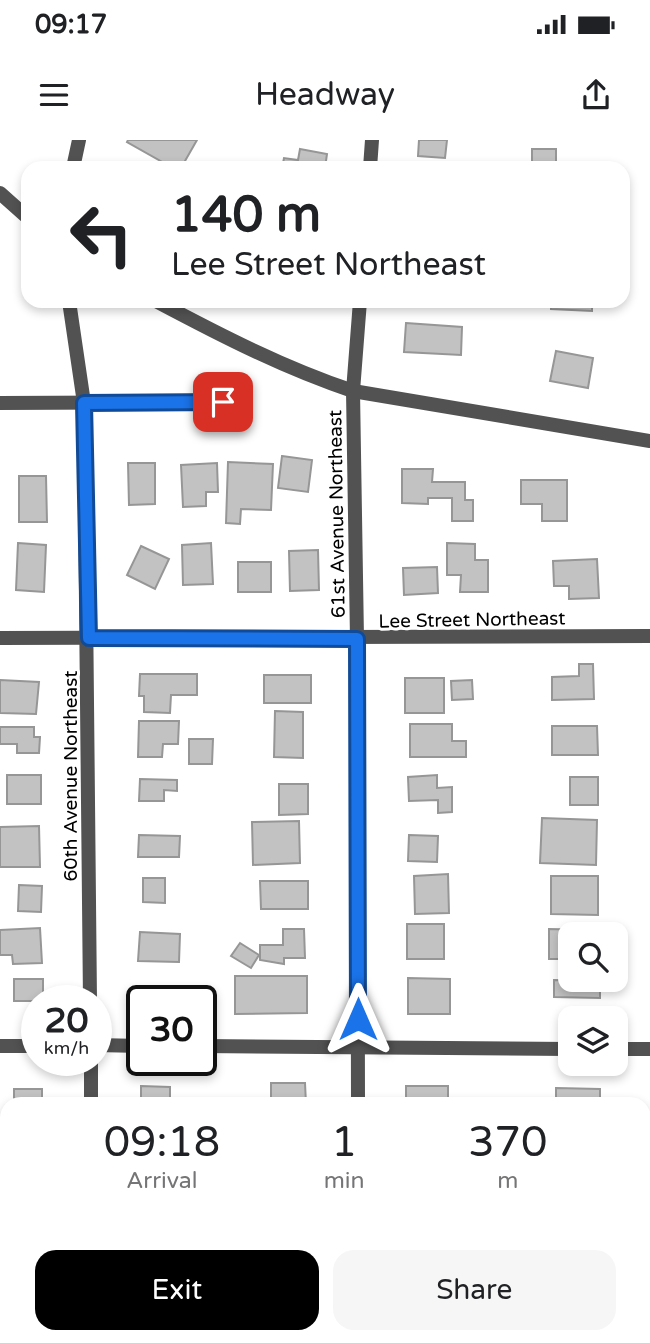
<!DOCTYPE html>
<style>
:root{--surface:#fff;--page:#f6f6f6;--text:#202124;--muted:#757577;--accent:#000}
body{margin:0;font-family:"Varela Round",sans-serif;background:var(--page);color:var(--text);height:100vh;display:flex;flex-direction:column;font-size:26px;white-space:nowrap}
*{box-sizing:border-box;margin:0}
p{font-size:23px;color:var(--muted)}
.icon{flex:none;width:38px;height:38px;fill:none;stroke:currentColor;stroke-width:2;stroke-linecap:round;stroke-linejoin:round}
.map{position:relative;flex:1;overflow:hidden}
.panel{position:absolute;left:0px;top:957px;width:651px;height:247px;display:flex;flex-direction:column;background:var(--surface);border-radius:21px 21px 0 0;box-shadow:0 4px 10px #0003}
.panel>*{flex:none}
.guide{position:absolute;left:21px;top:21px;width:609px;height:147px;border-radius:21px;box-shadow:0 4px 10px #0003;background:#fff;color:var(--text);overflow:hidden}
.controls{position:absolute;left:558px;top:782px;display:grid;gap:14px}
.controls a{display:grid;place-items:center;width:70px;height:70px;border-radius:14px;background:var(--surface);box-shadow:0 4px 10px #0003;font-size:35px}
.speed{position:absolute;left:21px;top:845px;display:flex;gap:14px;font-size:35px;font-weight:700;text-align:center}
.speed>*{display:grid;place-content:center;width:91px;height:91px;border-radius:50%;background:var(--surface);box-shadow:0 4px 10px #0003;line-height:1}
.speed small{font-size:18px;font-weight:400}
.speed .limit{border:4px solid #111;border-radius:10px;background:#fff;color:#111}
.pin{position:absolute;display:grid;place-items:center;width:60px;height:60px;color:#fff;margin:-30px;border-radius:14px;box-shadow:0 4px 10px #0006}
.me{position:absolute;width:77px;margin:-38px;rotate:0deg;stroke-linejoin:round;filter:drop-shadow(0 0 5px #0008)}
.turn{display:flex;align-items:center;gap:24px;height:147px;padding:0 35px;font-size:32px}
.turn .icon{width:91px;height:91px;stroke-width:2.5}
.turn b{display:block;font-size:49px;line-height:60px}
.eta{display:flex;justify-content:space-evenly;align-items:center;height:119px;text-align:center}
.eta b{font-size:42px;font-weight:600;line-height:49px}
.button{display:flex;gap:14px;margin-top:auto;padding:14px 35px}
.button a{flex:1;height:80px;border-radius:21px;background:var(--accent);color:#fff;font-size:28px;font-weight:600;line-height:80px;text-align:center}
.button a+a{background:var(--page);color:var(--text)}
.status{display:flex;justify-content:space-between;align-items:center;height:49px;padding:0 35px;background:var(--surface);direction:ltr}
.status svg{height:19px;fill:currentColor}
header{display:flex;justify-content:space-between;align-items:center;height:91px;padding:0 35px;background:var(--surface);font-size:32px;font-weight:600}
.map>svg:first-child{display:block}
.building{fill:#c2c2c2;stroke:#969696;stroke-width:2}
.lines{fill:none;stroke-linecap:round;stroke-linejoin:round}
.minor{stroke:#525252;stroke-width:14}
.route-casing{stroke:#114b97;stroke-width:18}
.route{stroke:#1a73e8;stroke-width:12}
.labels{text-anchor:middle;stroke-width:6;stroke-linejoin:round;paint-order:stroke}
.street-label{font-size:19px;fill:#000;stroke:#fff}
</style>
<div class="status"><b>09:17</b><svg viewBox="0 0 49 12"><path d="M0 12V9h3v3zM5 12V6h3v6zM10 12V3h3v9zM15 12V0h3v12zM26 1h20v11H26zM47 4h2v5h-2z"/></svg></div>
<header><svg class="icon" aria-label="menu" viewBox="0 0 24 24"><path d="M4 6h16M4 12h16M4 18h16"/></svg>Headway<svg class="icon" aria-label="share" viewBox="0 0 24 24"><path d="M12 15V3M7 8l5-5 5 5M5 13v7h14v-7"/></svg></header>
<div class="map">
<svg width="650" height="1203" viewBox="0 0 650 1203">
<rect width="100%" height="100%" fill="#fff"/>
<g class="building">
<path d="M128,0H197L181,28H173L127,2Z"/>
<path d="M419,0H447L445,18L418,16Z"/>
<path d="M300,9L327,14L325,28H282L284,18L298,20Z"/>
<rect x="532" y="9" width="24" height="19"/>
<path d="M551,161H592V171L551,169Z"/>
<path d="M406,183L462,187L461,215L404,212Z"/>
<path d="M556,211L593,218L588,248L550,241Z"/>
<path d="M282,316L312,320L308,352L278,348Z"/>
<path d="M228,322L273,324L271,370L241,369L240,384L226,383Z"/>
<path d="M128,323H155V364L129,365Z"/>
<path d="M217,323L218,352H206V366L183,367L181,325Z"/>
<path d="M402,329H433L432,342H465V360H473V381H452V358H428V364L402,363Z"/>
<path d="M19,336H46L47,382H19Z"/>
<path d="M521,340H567V381H542V364H521Z"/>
<path d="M18,403L46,405L44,452L16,450Z"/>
<path d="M211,403L213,444L183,445L182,405Z"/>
<path d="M447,403L475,404V420H488V452H460L461,435H447Z"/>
<path d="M141,406L169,419L155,449L127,435Z"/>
<path d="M318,410L319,450L290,451L289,411Z"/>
<path d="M597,419L599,458L569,459V446H554L553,421Z"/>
<rect x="238" y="422" width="33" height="30"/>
<path d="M437,427L438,453L404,455L403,428Z"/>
<path d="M579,524H593L594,559L552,560V537L579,536Z"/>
<path d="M140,534H197V555H171L170,573L144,572V556H139Z"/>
<rect x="264" y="535" width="47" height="28"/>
<rect x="405" y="538" width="39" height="35"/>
<path d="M0,540L39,542L36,574L0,573Z"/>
<path d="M472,540L473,559L452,560L451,541Z"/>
<path d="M275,571L303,572V618L274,617Z"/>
<path d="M139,581H179L178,604H163L162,617H138Z"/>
<path d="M410,584H452V601H466V617H410Z"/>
<path d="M552,586H597L598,615H552Z"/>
<path d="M0,587H34V597H40L39,613H17V604H0Z"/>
<path d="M189,599H213L212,624H189Z"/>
<rect x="7" y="635" width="34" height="29"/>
<path d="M437,635V648L452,647V672L438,673V660L409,661L408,637Z"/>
<rect x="570" y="637" width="28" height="28"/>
<path d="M140,639L177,640V651L164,650V661H139Z"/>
<path d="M279,644H308V674L279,675Z"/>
<path d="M542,678L597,680L596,725L540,723Z"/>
<path d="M299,681L300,723L253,725L252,682Z"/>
<path d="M39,686L40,727H0V687Z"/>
<path d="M139,695L180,696L179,717H138Z"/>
<path d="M409,695L438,696L437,722L408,721Z"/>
<path d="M448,734L449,773L415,774L414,736Z"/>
<path d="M551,736H598V775L551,774Z"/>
<path d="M143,738H165V763L143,762Z"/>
<path d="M260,741H308V769H261Z"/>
<path d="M19,745L42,746L41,772L18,771Z"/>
<rect x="407" y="784" width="37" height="35"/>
<path d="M40,788L42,823L13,824L12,815H0V790Z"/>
<path d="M283,789H304L305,818H284V824L260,820V805H283Z"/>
<path d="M549,789L599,790V794H570V819H549Z"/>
<path d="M140,792L180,794L179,822L138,821Z"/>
<path d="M240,803L259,815L251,828L231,816Z"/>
<path d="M235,836H307V873L235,874Z"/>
<path d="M408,838L450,839V874H408Z"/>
<rect x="14" y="839" width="29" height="22"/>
<path d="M554,840L600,841V858L554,857Z"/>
<path d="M141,846L196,848L195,861H142L139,867Z"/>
<path d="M271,943H305L306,964H271Z"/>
<path d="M141,946L170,947V964H141Z"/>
<rect x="406" y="946" width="42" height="18"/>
<path d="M556,948L600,949V964H556Z"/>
<rect x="14" y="949" width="28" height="15"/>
<rect x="0" y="1064" width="7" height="16"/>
<rect x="0" y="1096" width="7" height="29"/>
<path d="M0,1194L44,1197V1203H0Z"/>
<path d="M310,1199V1203H270V1200Z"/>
<path d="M411,1200L436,1201V1203H411Z"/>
</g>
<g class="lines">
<g class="minor">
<path d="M73,28L79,0"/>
<path d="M370,28L372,0"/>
<path d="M0,53L28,78"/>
<path d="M69,161L84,263L90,861"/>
<path d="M156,161C220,195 284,228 353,251L650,301"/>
<path d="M0,263L223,262"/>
<path d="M0,498L650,496"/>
<path d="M96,905L142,906"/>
<path d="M0,906H37"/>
<path d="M201,906L570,909"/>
<path d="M616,909H650"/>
<path d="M91,920V964"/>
<path d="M358,964L357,499L353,251L360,161"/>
<path d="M92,1197V1203"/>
<path d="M359,1197V1203"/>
</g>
</g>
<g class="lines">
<g class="route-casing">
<path id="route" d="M223,262L84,263L89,498L357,499L358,879"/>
</g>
<use href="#route" class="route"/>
</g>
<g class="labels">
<g class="street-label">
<text transform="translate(336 374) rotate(-91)" y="7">61st Avenue Northeast</text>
<text transform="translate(472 479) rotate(-1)" y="7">Lee Street Northeast</text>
<text transform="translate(70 636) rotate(-90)" y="7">60th Avenue Northeast</text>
</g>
</g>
</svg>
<div class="controls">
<a><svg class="icon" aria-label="search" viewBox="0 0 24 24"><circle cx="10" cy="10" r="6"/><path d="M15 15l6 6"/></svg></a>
<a><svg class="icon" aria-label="layers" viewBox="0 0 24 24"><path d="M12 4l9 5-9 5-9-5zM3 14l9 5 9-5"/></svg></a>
</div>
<div class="speed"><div>20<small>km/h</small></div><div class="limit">30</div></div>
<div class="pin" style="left:223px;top:262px;background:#d93025"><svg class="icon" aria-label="arrive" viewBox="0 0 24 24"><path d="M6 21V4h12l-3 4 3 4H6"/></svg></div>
<svg class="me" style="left:358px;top:879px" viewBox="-20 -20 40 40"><path d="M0-17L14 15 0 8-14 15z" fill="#1a73e8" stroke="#fff" stroke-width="4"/></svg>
<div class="guide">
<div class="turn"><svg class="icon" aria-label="left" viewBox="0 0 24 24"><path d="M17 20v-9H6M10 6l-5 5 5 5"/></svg><div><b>140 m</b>Lee Street Northeast</div></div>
</div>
<section class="panel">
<div class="eta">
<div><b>09:18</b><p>Arrival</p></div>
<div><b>1</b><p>min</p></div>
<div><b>370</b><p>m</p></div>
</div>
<div class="button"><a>Exit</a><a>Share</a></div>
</section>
</div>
